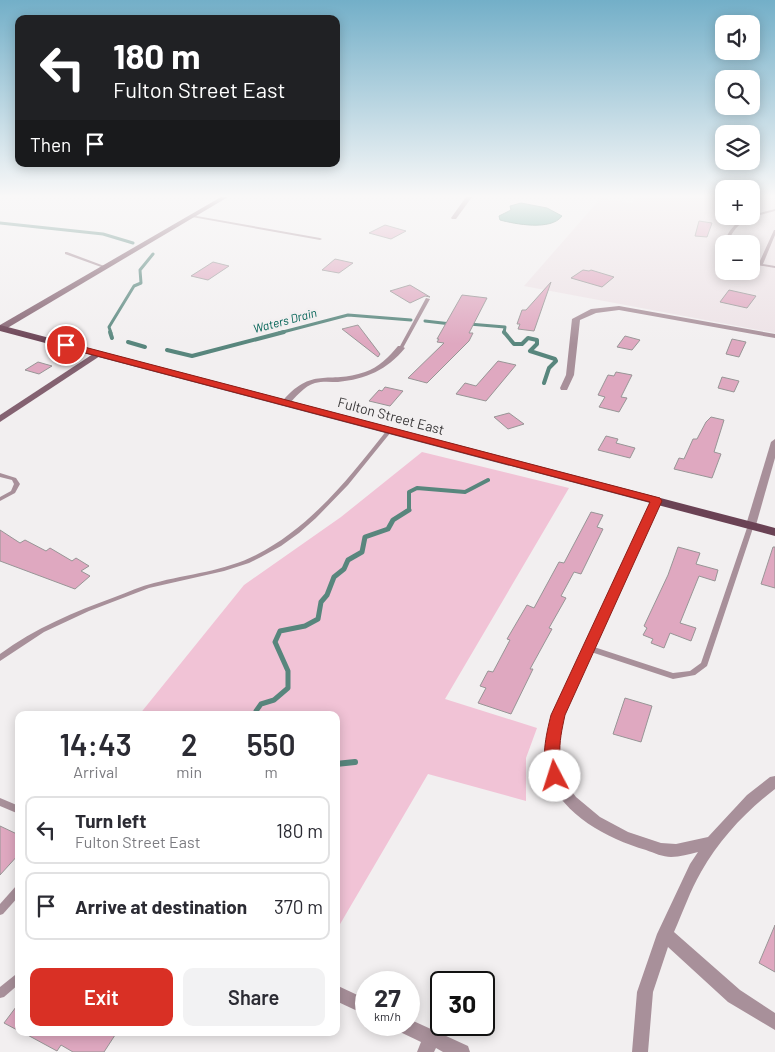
<!DOCTYPE html>
<meta charset="utf-8">
<style>
:root{--surface:#fff;--page:#f2f2f3;--text:#2b2b33;--muted:#7c7c81;--line:#e1e1e2;--accent:#d93025}
body{margin:0;font-family:Barlow,sans-serif;background:var(--page);color:var(--text);height:100vh;display:flex;flex-direction:column;font-size:19px;white-space:nowrap}
*{box-sizing:border-box;margin:0}
p{font-size:16px;color:var(--muted)}
.icon{flex:none;width:28px;height:28px;fill:none;stroke:currentColor;stroke-width:2;stroke-linecap:round;stroke-linejoin:round}
.map{position:relative;flex:1;overflow:hidden}
.panel{position:absolute;left:15px;top:711px;width:325px;height:325px;display:flex;flex-direction:column;background:var(--surface);border-radius:10px;box-shadow:0 2px 12px #0003}
.panel>*{flex:none}
.banner{position:absolute;left:15px;top:15px;width:325px;height:152px;border-radius:10px;box-shadow:0 2px 12px #0003;background:#202124;color:#fff;overflow:hidden}
.fabs{position:absolute;left:715px;top:15px;display:grid;gap:10px}
.fabs a{display:grid;place-items:center;width:45px;height:45px;border-radius:10px;background:var(--surface);box-shadow:0 2px 12px #0003;font-size:25px}
.speed{position:absolute;left:355px;top:971px;display:flex;gap:10px;font-size:25px;font-weight:700;text-align:center}
.speed>*{display:grid;place-content:center;width:65px;height:65px;border-radius:50%;background:var(--surface);box-shadow:0 2px 12px #0003;line-height:1}
.speed small{font-size:12px;font-weight:400}
.speed .limit{border:2px solid #111;border-radius:8px;background:#fff;color:#111}
.pin{position:absolute;display:grid;place-items:center;width:42px;height:42px;color:#fff;margin:-21px;border:2px solid #fff;border-radius:50%;box-shadow:0 1px 5px #0007}
.me{position:absolute;width:55px;margin:-28px;rotate:355deg;stroke-linejoin:round;filter:drop-shadow(0 0 4px #0008)}
.turn{display:flex;align-items:center;gap:18px;height:105px;padding:0 15px;font-size:22px}
.turn .icon{width:65px;height:65px;stroke-width:2.5}
.turn b{display:block;font-size:35px;line-height:42px}
.then{display:flex;align-items:center;height:48px;padding:0 15px;background:#0003;gap:10px;font-size:19px}
.eta{display:flex;justify-content:space-evenly;align-items:center;height:85px;text-align:center}
.eta b{font-size:30px;font-weight:600;line-height:35px}
.primary-button{display:flex;gap:10px;margin-top:auto;padding:10px 15px}
.primary-button a{flex:1;height:58px;border-radius:10px;background:var(--accent);color:#fff;font-size:20px;font-weight:600;line-height:58px;text-align:center}
.primary-button a+a{background:var(--page);color:var(--text)}
ul{padding:0;list-style:none}
li{display:flex;align-items:center;gap:15px;height:68px;margin:0 10px 8px;padding:0 5px;border:2px solid var(--line);border-radius:10px}
li div{flex:1}
li b{display:block;font-size:19px}
li em{font-style:normal}
.map>svg:first-child{display:block}
.built{fill:#ede2e6;fill-rule:evenodd}
.green{fill:#f1c3d6}
.water{fill:#64a799;stroke:#58867d}
.lines{fill:none;stroke-linecap:round;stroke-linejoin:round}
.stream-far3{stroke:#58867d;stroke-width:3}
.stream-far2{stroke:#58867d;stroke-width:4}
.stream-far1{stroke:#58867d;stroke-width:5}
.stream{stroke:#58867d;stroke-width:6}
.building{fill:#dfa8c0;stroke:#989596}
.lane{fill:#a8909a;fill-rule:evenodd}
.street{fill:#a8909a;fill-rule:evenodd}
.secondary{fill:#846271;fill-rule:evenodd}
.primary{fill:#6a4254;fill-rule:evenodd}
.route{fill:#d93025;stroke:#8d1f18}
.labels{text-anchor:middle;stroke-width:5;stroke-linejoin:round;paint-order:stroke}
.far-water-label{font-size:12px;font-style:italic;fill:#046457;stroke:#f2eff0}
.street-label{font-size:14px;fill:#3c3a3b;stroke:#f2eff0}
</style>
<div class="map">
<svg width="775" height="1052" viewBox="0 0 775 1052">
<rect width="100%" height="100%" fill="#f2eff0"/>
<path class="built" d="M638,197H724V216H751V197H775V333L524,286L601,198L632,203ZM724,244H751V271H724Z"/>
<path class="green" d="M422,452L569,488L445,699L537,728L526,758V801L428,774L336,931V715H139L244,585L341,517Z"/>
<path class="water" d="M521,203L547,208L562,216C551,231 515,224 500,220L499,216L511,210L510,206Z"/>
<g class="lines">
<g class="stream-far3">
<path d="M0,223L103,234L133,243"/>
<path d="M425,321L451,324"/>
<path d="M469,324L505,327L504,333"/>
<path d="M111,333L109,327L134,286L141,283L140,270L153,254"/>
<path d="M279,333L348,315L411,320"/>
</g>
<g class="stream-far2">
<path d="M110,332L112,338"/>
<path d="M504,332L514,344H522L528,338L537,340V344L530,351L555,359L556,361L549,368L544,383"/>
<path d="M128,342L145,347"/>
<path d="M167,350L192,356L284,332"/>
<path d="M407,511L409,510V492L417,488L465,492L488,480"/>
</g>
<path class="stream-far1" d="M258,715L256,711L261,704L274,700L288,688V671L275,642L280,631L305,626L318,619L321,602L327,595L334,577L344,569L348,560L362,552L365,537L388,529L393,520L409,510"/>
<path class="stream" d="M336,764L355,762"/>
</g>
<g class="building">
<path d="M699,221L712,223L707,237L695,236Z"/>
<path d="M385,225L406,231L391,239L369,233Z"/>
<path d="M335,259L353,263L339,273L322,270Z"/>
<path d="M213,262L229,266L208,280L191,276Z"/>
<path d="M583,270L589,271L591,270L614,277L602,287L571,278Z"/>
<path d="M551,282L534,331L518,329L520,324H517L522,310H526Z"/>
<path d="M410,285L430,297L425,296L410,303L390,291Z"/>
<path d="M729,290L756,296L747,308L720,302Z"/>
<path d="M462,295L487,298L469,333H473L469,341L427,383L408,378L444,343L437,342L439,339H437Z"/>
<path d="M358,325L380,354L378,357L342,329Z"/>
<path d="M625,336L640,340L632,350L617,347Z"/>
<path d="M732,339L746,342L739,357L726,354Z"/>
<path d="M498,361L516,365L486,401L456,394L465,383L476,386Z"/>
<path d="M38,362L52,366L39,374L25,370Z"/>
<path d="M616,372L632,375L621,397L627,398L619,412L599,407L605,397L598,395L608,375L614,376Z"/>
<path d="M722,377L739,381L734,392L718,388Z"/>
<path d="M385,387L403,391L390,406L369,401L379,390L382,391Z"/>
<path d="M509,413L524,424L508,429L494,417Z"/>
<path d="M711,417L724,420L714,452L721,454L712,478L674,469L679,458L684,459L693,439H697L706,422Z"/>
<path d="M606,436L618,439L616,443L635,448L630,458L598,450Z"/>
<path d="M591,512L603,515L597,527L603,529L581,574L574,572L561,596L566,598L549,628L552,629L530,669H533L511,714L478,703L486,688L480,686L488,671L493,672L510,640L507,639L527,605L534,608L559,562L564,563Z"/>
<path d="M0,530L20,543L25,540L46,551L50,548L72,561L76,558L89,566L81,571L90,576L75,589L0,561Z"/>
<path d="M678,547L700,553L696,564L718,570L715,581L699,576L680,623L696,628L691,641L670,633L664,648L651,643L653,639L643,635L647,628L644,626L668,575Z"/>
<path d="M773,547H775V588L761,584Z"/>
<path d="M625,698L652,706L641,742L613,734Z"/>
<path d="M0,826L19,835V854L0,875Z"/>
<path d="M775,925V972L759,963Z"/>
<path d="M19,1003V1031L4,1023Z"/>
<path d="M22,1032H117L104,1052H73L61,1045L57,1051Z"/>
</g>
<g class="lines">
<g class="lane">
<path d="M775,209V211C750,218 738,218 727,244H724V245L723,244C735,216 749,216 775,209Z"/>
<path d="M191,215L320,238L322,239L320,240L192,217H191Z"/>
<path d="M774,230H775V235L763,264L775,266V268L751,264V262L759,263Z"/>
<path d="M724,246V259L719,255L722,247Z"/>
<path d="M65,252H67L107,267L104,268L65,254Z"/>
<path d="M426,298L430,299L403,348V349H399V348Z"/>
<path d="M389,429L392,431L391,432L348,485L316,518L299,533L281,546L261,557L249,563L224,571L149,588L89,611L44,632L0,661V654C35,628 74,612 115,597C128,592 141,586 154,583C188,574 225,571 256,555C311,527 350,477 387,430Z"/>
<path d="M0,473L16,478L20,484L15,493L0,501V497L11,491L14,484L12,480L0,477Z"/>
<path d="M751,523L754,525L707,666L695,675L673,679L585,650L584,648L585,646L588,645L673,673L690,671L701,663L748,525Z"/>
<path d="M0,798L19,806V814L0,806Z"/>
<path d="M19,885V896L3,914L0,915V904L16,886Z"/>
<path d="M19,973V984L4,997L0,998V987L15,975Z"/>
</g>
<g class="street">
<path d="M466,197H472L456,219H452L451,218Z"/>
<path d="M619,306L775,334V338L619,310L596,313L580,320L574,375L567,390H561L560,388L566,375L572,319L591,309Z"/>
<path d="M398,346H401L405,348C387,370 366,379 338,382C331,382 322,381 315,383C304,386 296,397 288,405L285,406L281,403C312,365 328,385 365,372C379,367 389,357 398,346Z"/>
<path d="M775,439V458L756,525L751,528L747,527L746,525L771,442Z"/>
<path d="M656,498L661,501L564,715L558,754L560,769L567,785L576,797L600,817L628,832L661,843L676,844L708,837L747,795L770,777L775,776V789C745,812 720,839 701,872C690,891 683,912 674,932L740,990L775,1013V1030L728,1002L668,947L653,992L648,1052H632L637,992L657,934L690,864L698,852C689,854 680,857 671,857C663,857 654,853 646,850C606,838 564,816 548,776C541,756 547,734 552,715L651,501Z"/>
<path d="M336,985L366,999V1015L336,1001Z"/>
<path d="M409,1019L468,1046L470,1052H443L436,1048L434,1052H417L421,1042L398,1031L396,1025H409Z"/>
</g>
<g class="secondary">
<path d="M221,197H228L4,330H0V325Z"/>
<path d="M96,352H99L103,354L0,422V415Z"/>
</g>
<path class="primary" d="M0,325L775,528V536L0,331Z"/>
</g>
<linearGradient id="sky" x2="0" y2="1"><stop stop-color="#73afc8"/><stop offset="0.57" stop-color="#f9f8f8"/><stop offset="1" stop-color="#f9f8f8" stop-opacity="0"/></linearGradient>
<rect width="775" height="344" fill="url(#sky)"/>
<path class="route" d="M63,343H69L660,498L662,501L565,715C562,729 559,742 560,756C560,764 564,772 560,780L555,782L549,780C540,761 546,735 551,715L650,502L63,347Z"/>
<g class="labels">
<g class="far-water-label">
<text transform="translate(285 321) rotate(-15)" y="4">Waters Drain</text>
</g>
<g class="street-label">
<text transform="translate(391 416) rotate(15)" y="5">Fulton Street East</text>
</g>
</g>
</svg>
<div class="fabs">
<a><svg class="icon" aria-label="sound" viewBox="0 0 24 24"><path d="M4 9h4l5-4v14l-5-4H4zM17 9q2 3 0 6"/></svg></a>
<a><svg class="icon" aria-label="search" viewBox="0 0 24 24"><circle cx="10" cy="10" r="6"/><path d="M15 15l6 6"/></svg></a>
<a><svg class="icon" aria-label="layers" viewBox="0 0 24 24"><path d="M12 4l9 5-9 5-9-5zM3 14l9 5 9-5"/></svg></a>
<a>+</a>
<a>−</a>
</div>
<div class="speed"><div>27<small>km/h</small></div><div class="limit">30</div></div>
<div class="pin" style="left:66px;top:345px;background:#d93025"><svg class="icon" aria-label="arrive" viewBox="0 0 24 24"><path d="M6 21V4h12l-3 4 3 4H6"/></svg></div>
<svg class="me" style="left:555px;top:776px" viewBox="-20 -20 40 40"><circle r="19" fill="#fff"/><path d="M0-13L10 11 0 6-10 11z" fill="#d93025"/></svg>
<div class="banner">
<div class="turn"><svg class="icon" aria-label="left" viewBox="0 0 24 24"><path d="M17 20v-9H6M10 6l-5 5 5 5"/></svg><div><b>180 m</b>Fulton Street East</div></div>
<div class="then">Then<svg class="icon" aria-label="arrive" viewBox="0 0 24 24"><path d="M6 21V4h12l-3 4 3 4H6"/></svg></div>
</div>
<section class="panel">
<div class="eta">
<div><b>14:43</b><p>Arrival</p></div>
<div><b>2</b><p>min</p></div>
<div><b>550</b><p>m</p></div>
</div>
<ul>
<li><svg class="icon" aria-label="left" viewBox="0 0 24 24"><path d="M17 20v-9H6M10 6l-5 5 5 5"/></svg><div><b>Turn left</b><p>Fulton Street East</p></div><em>180 m</em></li>
<li><svg class="icon" aria-label="arrive" viewBox="0 0 24 24"><path d="M6 21V4h12l-3 4 3 4H6"/></svg><div><b>Arrive at destination</b></div><em>370 m</em></li>
</ul>
<div class="primary-button"><a>Exit</a><a>Share</a></div>
</section>
</div>
